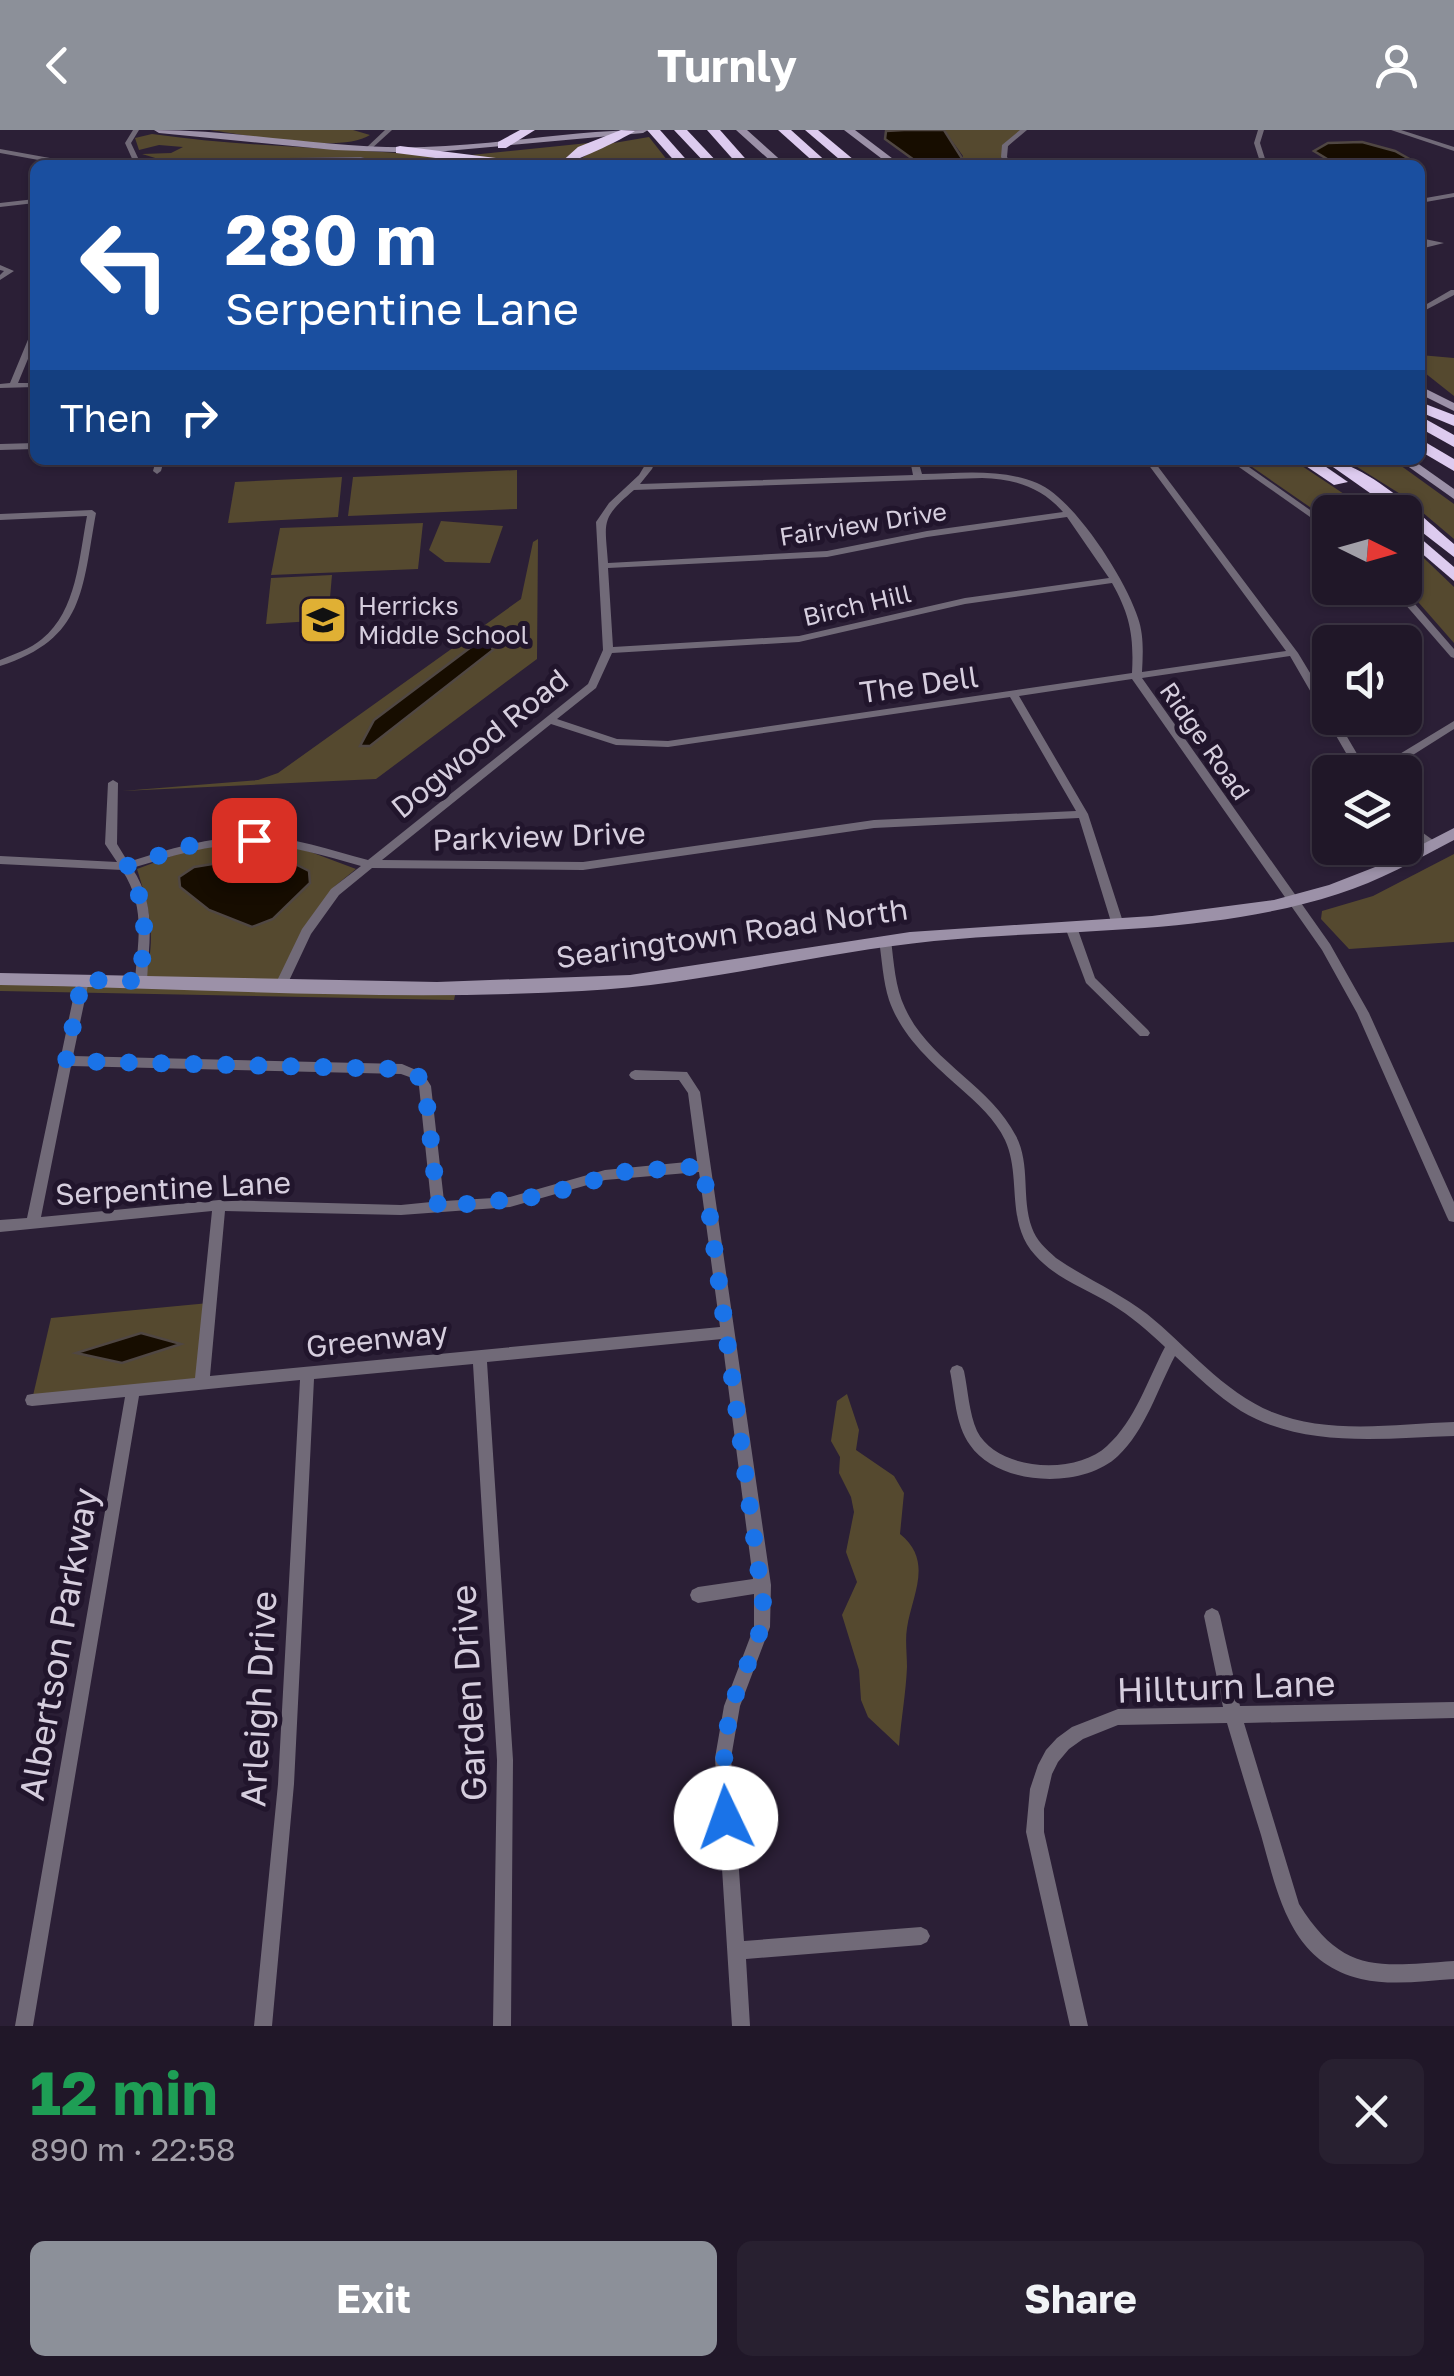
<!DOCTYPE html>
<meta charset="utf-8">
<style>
:root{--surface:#201728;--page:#282030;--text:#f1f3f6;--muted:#a29fa8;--line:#3d3645;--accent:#8c9099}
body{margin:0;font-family:"Golos Text",sans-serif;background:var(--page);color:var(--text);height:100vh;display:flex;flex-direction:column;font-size:38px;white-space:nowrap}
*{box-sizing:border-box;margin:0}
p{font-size:32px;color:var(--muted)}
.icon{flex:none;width:55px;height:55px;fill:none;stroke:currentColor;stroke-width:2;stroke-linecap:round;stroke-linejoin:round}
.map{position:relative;height:1896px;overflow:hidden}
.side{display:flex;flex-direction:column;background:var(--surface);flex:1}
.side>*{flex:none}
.banner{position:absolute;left:30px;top:30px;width:1395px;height:305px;border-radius:15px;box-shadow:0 2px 8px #0004,0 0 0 2px var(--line);background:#1a4fa0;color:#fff;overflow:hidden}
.needle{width:65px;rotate:95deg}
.buttons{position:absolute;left:1312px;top:365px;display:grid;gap:20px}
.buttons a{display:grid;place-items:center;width:110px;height:110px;border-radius:15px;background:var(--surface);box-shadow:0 2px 8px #0004,0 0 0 2px var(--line);font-size:50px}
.pin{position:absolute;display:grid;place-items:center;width:85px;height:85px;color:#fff;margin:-42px;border-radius:20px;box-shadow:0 5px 15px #0006}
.me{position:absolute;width:110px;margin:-55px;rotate:357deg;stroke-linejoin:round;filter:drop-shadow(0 0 8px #0008)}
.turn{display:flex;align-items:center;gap:35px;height:210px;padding:0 30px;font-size:45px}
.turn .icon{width:130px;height:130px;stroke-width:2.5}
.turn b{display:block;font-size:70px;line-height:85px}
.then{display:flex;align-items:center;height:95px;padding:0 30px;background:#0003;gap:20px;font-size:38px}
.round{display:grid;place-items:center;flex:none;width:105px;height:105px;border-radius:15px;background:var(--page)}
.headline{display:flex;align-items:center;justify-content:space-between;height:170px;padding:0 30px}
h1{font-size:60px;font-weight:700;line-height:75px;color:#1e9e55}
.primary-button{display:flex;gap:20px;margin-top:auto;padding:20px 30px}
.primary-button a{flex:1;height:115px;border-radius:15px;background:var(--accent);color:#fff;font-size:40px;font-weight:700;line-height:115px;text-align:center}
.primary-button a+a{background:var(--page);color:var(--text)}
header{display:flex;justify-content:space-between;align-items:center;height:130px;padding:0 30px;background:var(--accent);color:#fff;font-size:45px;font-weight:700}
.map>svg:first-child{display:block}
.green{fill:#55492f}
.water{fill:#170d00;stroke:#504743;stroke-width:2.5}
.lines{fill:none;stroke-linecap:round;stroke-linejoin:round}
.minor{fill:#716a78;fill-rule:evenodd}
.secondary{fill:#9c91a8;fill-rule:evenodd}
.motorway{fill:#ddcbef;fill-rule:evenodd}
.route{stroke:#1a73e8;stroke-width:18;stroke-dasharray:0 32.4}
.labels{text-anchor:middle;stroke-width:10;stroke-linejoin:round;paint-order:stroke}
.far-street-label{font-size:25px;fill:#d6cede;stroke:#21152c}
.far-poi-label{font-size:25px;fill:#d6cede;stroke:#21152c;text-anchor:start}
.street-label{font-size:30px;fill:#d6cede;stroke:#21152c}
.near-street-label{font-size:35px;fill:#d6cede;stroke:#21152c}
</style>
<header><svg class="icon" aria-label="back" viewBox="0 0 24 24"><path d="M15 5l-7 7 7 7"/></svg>Turnly<svg class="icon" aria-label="person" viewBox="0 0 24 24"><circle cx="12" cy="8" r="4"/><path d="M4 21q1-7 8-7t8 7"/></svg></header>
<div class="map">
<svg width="1454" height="1896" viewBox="0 0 1454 1896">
<rect width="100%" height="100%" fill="#2b1f36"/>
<g class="green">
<path d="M210,0H353L370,5C341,24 246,5 210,0Z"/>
<path d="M944,0H1024L1004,20L1009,35H960L963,26Z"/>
<path d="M152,4C272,21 394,17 514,35H462L461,31L433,29L420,35H396L360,27L162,30L142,24L171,23L183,17L159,15L139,20L135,8Z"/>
<path d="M649,7L671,35H571L602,15Z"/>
<path d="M598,12L572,24L562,35H527L471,25Z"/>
<path d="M1420,225L1454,228V266L1420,239Z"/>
<path d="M1242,330H1293L1371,382H1330V391Z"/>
<path d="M1346,330H1393L1454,374V409L1402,365Z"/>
<path d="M517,340V379L348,386L353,347Z"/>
<path d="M342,347L338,387L228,393L235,352Z"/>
<path d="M441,391L503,396L490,433L445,432L429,420Z"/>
<path d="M423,393L418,439L271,445L280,398Z"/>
<path d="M538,409L537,529L376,649L122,661L258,650L278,643L521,469L533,412Z"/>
<path d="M1405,410L1454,457V513L1405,457Z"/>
<path d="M332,445L328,490L266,494L271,448Z"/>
<path d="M237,713L300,718L356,739L335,756L281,853L457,856L454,870L0,861V848L144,850C157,809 150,780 137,739L188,720Z"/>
<path d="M1454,724V812L1349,819L1321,789L1322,781L1373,766Z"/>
<path d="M209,1173L202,1254L32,1270L51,1188Z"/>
<path d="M847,1264L859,1300L856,1320L894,1346L904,1363L900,1404C934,1431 912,1465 907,1498C905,1510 907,1524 907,1537C906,1562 901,1590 899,1616L868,1587L861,1570L859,1540L842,1485L857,1452L846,1422L854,1382L851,1367L839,1343L840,1327L831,1311L837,1271Z"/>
</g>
<g class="water">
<path d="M904,0H944L963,30L960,35H921L885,9L886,1Z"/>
<path d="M1362,12L1395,21L1420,35H1337L1314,21L1328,13Z"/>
<path d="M488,510L493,520L370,616H360L374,590L475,514Z"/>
<path d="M243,729L289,731L309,741L310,753L273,789L252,797L209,780L180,757L179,747L194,737Z"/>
<path d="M141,1203L181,1214L122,1233L76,1223Z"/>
</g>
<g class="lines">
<g class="minor">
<path d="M133,0H139L131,13L139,30L361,27L391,35H379L361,31L66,35L0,23V19L72,32L134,33L125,13Z"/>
<path d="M385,0H392L370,20H366V18Z"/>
<path d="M1020,0H1027L1008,16L1007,27L1012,35H1006L1001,27L1002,15Z"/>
<path d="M1258,0H1264L1260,13L1267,35H1261L1254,13Z"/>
<path d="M1391,0H1401L1454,17V21Z"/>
<path d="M1454,63V67L1420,73V69Z"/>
<path d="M35,69V73L0,77V73Z"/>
<path d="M1420,108L1444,113L1420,119V115L1427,113L1420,112Z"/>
<path d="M0,135L14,141L0,150V145L4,141L0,140Z"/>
<path d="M1451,160H1454V165L1420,183V178Z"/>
<path d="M32,200H35V212L18,253H35V257L0,258V254L10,253Z"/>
<path d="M35,313V319L0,320V314Z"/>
<path d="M156,330H164L161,341L157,344L153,341Z"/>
<path d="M648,330H656L652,339L640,354L913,345L910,330H918L922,344C960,343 1001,338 1037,353C1074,368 1126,450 1138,488C1144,505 1143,524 1142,542L1286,521L1145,330H1153L1298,523L1330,576V588H1336L1363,634L1398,625L1454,591V599L1405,630L1366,640L1367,642H1357L1290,526L1142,548L1330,814L1369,883L1454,1072V1092L1449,1091L1447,1087L1357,883L1322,820L1132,549L1019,566L1088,684L1124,795L1118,799L1112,795L1079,688L874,698L583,740L372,738L339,765L311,804L287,855L281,859L275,855L302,799L331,759L361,736C326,726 291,715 254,714C212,713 172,726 132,738C157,776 149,808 147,851L141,855L135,851C138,809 146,777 122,740L0,734V726L117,732L105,714L108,653L113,650L118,653L117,714L128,732C169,719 209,707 252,706C291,706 330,720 368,730L588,554L603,520L596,392L609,373L639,345ZM982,348C1015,349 1041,357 1063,382L927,401L827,421L608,433C605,391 600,389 634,360ZM1067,387L1109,448L965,468L799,506L613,517L608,438L827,427L927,407ZM1112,453C1130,485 1134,506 1132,543L668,611L617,609L557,589L596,558L612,523L799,512L965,474ZM1010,567L1076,681L874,690L583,732L382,730L551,594L616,615L668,617Z"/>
<path d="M1229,330H1239L1330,394V401Z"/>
<path d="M92,380L96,383C82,459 85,509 0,536V530C15,524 30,519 42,509C77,481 79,427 87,386L0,390V384Z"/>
<path d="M1391,458H1401L1454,519V528L1451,527Z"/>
<path d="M1405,690L1437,713L1439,716L1437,719H1429L1405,700Z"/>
<path d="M1071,793L1077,797L1095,848L1148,900L1150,903L1148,906H1140L1086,853L1065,797Z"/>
<path d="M885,806L891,810C894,833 895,857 905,878C929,931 990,955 1016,1006C1031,1035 1021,1068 1032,1098C1036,1110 1046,1119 1056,1128C1085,1148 1118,1162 1147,1184C1187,1216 1223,1262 1272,1282C1328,1305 1396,1294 1454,1292V1306C1384,1308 1304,1319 1241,1281C1217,1266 1196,1245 1175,1226C1158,1258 1145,1301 1118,1326C1082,1360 998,1356 970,1315C955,1294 955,1265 950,1241L952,1237L957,1235L962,1237L964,1241C968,1260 969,1283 977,1301C998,1342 1077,1345 1107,1316C1135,1291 1148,1249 1165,1217C1148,1201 1131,1186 1111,1174C1086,1159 1055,1148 1035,1125C1005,1092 1022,1047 1005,1010C995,989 977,973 960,958C932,933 902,907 889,870C883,851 882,830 879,810Z"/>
<path d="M83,846L89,850L73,926L402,934L423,943L431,956L444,1071L510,1067L605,1040L697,1031L688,963L679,950H635L631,948L629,945L631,942L635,940L687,942L700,962L771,1455L770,1497L740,1576L731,1628L744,1811L921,1797L927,1800L930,1806L927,1812L921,1815L746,1829L750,1896H732L715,1628L724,1576L754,1497V1464L698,1473L692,1470L690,1465L692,1460L698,1457L753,1449L722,1209L487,1232L513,1630L511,1896H493L497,1630L473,1234L314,1249L294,1654L272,1896H254L278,1654L300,1250L139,1266L33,1896H15L125,1267L32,1276L27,1275L25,1270L27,1265L32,1264L195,1248L212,1081L0,1102V1090L27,1088L77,850ZM71,936L401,944L415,949L419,956L431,1072L401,1075L219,1070L41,1087ZM699,1042L720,1197L210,1246L225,1081L401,1085L510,1077L605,1050Z"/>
<path d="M1212,1478L1218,1481L1220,1486L1240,1576L1454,1572V1588L1244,1593L1299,1774C1343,1845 1379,1836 1454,1831V1849C1424,1851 1391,1856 1361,1849C1290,1832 1278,1765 1261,1705C1249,1667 1238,1630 1227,1593L1118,1595L1083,1609L1069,1619L1058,1632L1052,1644L1044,1679V1702L1088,1896H1070L1026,1702L1030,1659L1038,1635L1046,1620L1057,1608L1072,1597L1118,1579L1223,1577L1204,1486L1206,1481Z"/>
</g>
<g class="secondary">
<path d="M154,0C244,0 334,20 424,17C499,15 573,0 648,0L643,3L424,23L334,20L159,3Z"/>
<path d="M736,0H747L786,35H775Z"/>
<path d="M844,0H855L901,35H890Z"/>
<path d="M1420,256L1454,273V281L1420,264Z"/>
<path d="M1399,330H1413L1454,359V369Z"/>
<path d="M1454,698V710C1416,730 1379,751 1338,764C1207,806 1069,798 934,811C816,823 701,855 582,861C388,872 194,858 0,855V843L437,852L630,845L910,802L1152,786L1274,770L1329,755L1388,732Z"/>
</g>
<g class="motorway">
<path d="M520,0H535L506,18H498V12Z"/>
<path d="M621,0L635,1C623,9 569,35 558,35L578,17Z"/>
<path d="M647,0H660L691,35H678Z"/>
<path d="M674,0H687L720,35H707Z"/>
<path d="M707,0H720L751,35H738Z"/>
<path d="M778,0H791L830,35H817Z"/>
<path d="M805,0H818L860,35H846Z"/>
<path d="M400,16L521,31L527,35H491L396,23V17Z"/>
<path d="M1420,272L1454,285V296L1420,282Z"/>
<path d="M1420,286L1454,305V317L1420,298Z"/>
<path d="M1420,309L1454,329V341L1420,321Z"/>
<path d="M1297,330H1316L1348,352L1334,355Z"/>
<path d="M1323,330C1364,330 1422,387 1454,414V427L1405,389V382H1397Z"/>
<path d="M1405,395L1454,437V451L1405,409Z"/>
</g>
</g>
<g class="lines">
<path class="route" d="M254,710L188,716L127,736L145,780L141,851L82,850L66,931L402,939L418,946L425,956L438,1077L542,1066L622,1042L703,1036L764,1480C760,1515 741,1543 732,1577C722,1614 723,1651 726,1688"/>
</g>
<defs>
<g id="school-square" transform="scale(2.5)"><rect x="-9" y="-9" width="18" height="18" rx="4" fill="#e0b034" stroke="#21152c"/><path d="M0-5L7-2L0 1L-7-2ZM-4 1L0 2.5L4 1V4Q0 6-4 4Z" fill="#111"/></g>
</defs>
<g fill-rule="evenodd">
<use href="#school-square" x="323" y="490"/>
</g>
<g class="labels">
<g class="far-street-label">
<text transform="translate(863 394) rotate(-9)" y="9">Fairview Drive</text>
<text transform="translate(857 475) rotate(-13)" y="9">Birch Hill</text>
<text transform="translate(1205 611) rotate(55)" y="9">Ridge Road</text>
</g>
<g class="far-poi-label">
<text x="358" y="485">Herricks<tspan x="358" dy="29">Middle School</tspan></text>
</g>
<g class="street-label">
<text transform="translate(919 555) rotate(-8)" y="10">The Dell</text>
<text transform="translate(480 614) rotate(-39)" y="10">Dogwood Road</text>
<text transform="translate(539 707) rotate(-2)" y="10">Parkview Drive</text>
<text transform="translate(732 804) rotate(-8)" y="10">Searingtown Road North</text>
<text transform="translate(173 1059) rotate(-3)" y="10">Serpentine Lane</text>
<text transform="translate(377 1210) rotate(-6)" y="10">Greenway</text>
</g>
<g class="near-street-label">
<text transform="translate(59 1514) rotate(-80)" y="12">Albertson Parkway</text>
<text transform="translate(1226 1557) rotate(-2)" y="12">Hillturn Lane</text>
<text transform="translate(469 1563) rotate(-93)" y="12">Garden Drive</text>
<text transform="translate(259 1569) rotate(-87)" y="12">Arleigh Drive</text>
</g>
</g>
</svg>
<div class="buttons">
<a><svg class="needle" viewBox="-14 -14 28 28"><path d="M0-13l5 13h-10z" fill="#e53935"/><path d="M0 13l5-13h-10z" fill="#a29fa8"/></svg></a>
<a><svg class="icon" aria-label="sound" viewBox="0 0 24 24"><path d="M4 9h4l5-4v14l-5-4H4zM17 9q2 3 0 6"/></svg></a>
<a><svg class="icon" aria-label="layers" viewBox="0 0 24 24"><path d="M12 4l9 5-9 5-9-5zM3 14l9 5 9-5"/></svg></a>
</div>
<div class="pin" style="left:254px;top:710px;background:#d93025"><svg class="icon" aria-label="arrive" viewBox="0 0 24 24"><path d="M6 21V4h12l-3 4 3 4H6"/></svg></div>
<svg class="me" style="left:726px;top:1688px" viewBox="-20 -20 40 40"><circle r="19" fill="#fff"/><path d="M0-13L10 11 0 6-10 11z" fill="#1a73e8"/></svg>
<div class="banner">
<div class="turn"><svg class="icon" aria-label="left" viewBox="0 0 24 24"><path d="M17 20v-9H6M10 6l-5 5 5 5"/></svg><div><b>280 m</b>Serpentine Lane</div></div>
<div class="then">Then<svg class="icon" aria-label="right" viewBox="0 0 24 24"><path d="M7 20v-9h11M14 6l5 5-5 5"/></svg></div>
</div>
</div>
<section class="side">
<div class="headline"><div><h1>12 min</h1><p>890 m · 22:58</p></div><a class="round"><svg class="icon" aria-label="close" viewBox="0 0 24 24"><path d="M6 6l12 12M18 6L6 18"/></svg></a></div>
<div class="primary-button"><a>Exit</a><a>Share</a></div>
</section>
